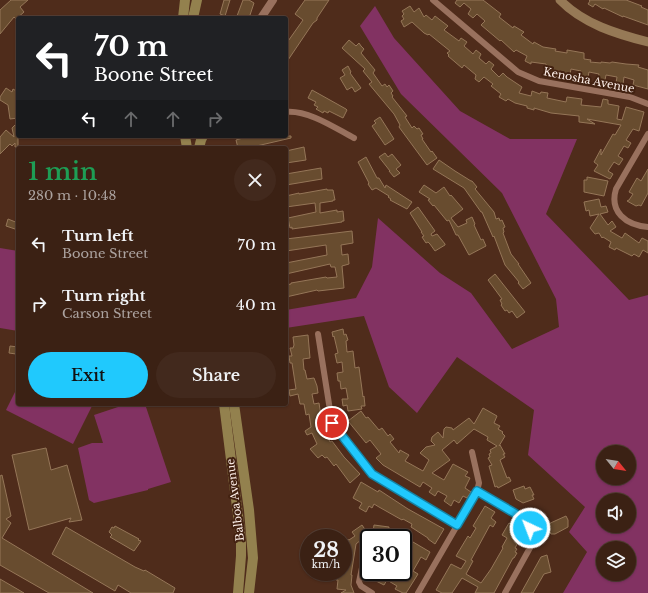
<!DOCTYPE html>
<meta charset="utf-8">
<style>
:root{--surface:#3b2114;--page:#42291d;--text:#f1f3f6;--muted:#aca3a0;--line:#543e34;--accent:#20c9fd}
body{margin:0;font-family:"Libre Baskerville",serif;background:var(--page);color:var(--text);height:100vh;display:flex;flex-direction:column;font-size:15px;white-space:nowrap}
*{box-sizing:border-box;margin:0}
p{font-size:13px;color:var(--muted)}
.icon{flex:none;width:22px;height:22px;fill:none;stroke:currentColor;stroke-width:2;stroke-linecap:round;stroke-linejoin:round}
.map{position:relative;flex:1;overflow:hidden}
.panel{position:absolute;left:16px;top:146px;width:272px;height:260px;display:flex;flex-direction:column;background:var(--surface);border-radius:4px;box-shadow:0 1px 3px #0004,0 0 0 1px var(--line)}
.panel>*{flex:none}
.banner{position:absolute;left:16px;top:16px;width:272px;height:122px;border-radius:4px;box-shadow:0 1px 3px #0004,0 0 0 1px var(--line);background:#202124;color:#fff;overflow:hidden}
.needle{width:26px;rotate:120deg}
.tools{position:absolute;left:596px;top:445px;display:grid;gap:8px}
.tools a{display:grid;place-items:center;width:40px;height:40px;border-radius:50%;background:var(--surface);box-shadow:0 1px 3px #0004,0 0 0 1px var(--line);font-size:20px}
.speed{position:absolute;left:300px;top:529px;display:flex;gap:8px;font-size:20px;font-weight:700;text-align:center}
.speed>*{display:grid;place-content:center;width:52px;height:52px;border-radius:50%;background:var(--surface);box-shadow:0 1px 3px #0004,0 0 0 1px var(--line);line-height:1}
.speed small{font-size:10px;font-weight:400}
.speed .limit{border:2px solid #111;border-radius:6px;background:#fff;color:#111}
.pin{position:absolute;display:grid;place-items:center;width:34px;height:34px;color:#fff;margin:-17px;border:2px solid #fff;border-radius:50%;box-shadow:0 1px 4px #0007}
.me{position:absolute;width:44px;margin:-22px;rotate:317deg;stroke-linejoin:round;filter:drop-shadow(0 0 3px #0008)}
.turn{display:flex;align-items:center;gap:14px;height:84px;padding:0 12px;font-size:18px}
.turn .icon{width:52px;height:52px;stroke-width:2.5}
.turn b{display:block;font-size:28px;line-height:34px}
.lanes{display:flex;align-items:center;height:38px;padding:0 12px;background:#0003;justify-content:center;gap:20px;direction:ltr}
.lanes .off{opacity:.35}
.round{display:grid;place-items:center;flex:none;width:42px;height:42px;border-radius:21px;background:var(--page)}
.summary{display:flex;align-items:center;justify-content:space-between;height:68px;padding:0 12px}
h1{font-size:24px;font-weight:600;line-height:30px;color:#1e9e55}
.cta{display:flex;gap:8px;margin-top:auto;padding:8px 12px}
.cta a{flex:1;height:46px;border-radius:24px;background:var(--accent);color:#111;font-size:16px;font-weight:600;line-height:46px;text-align:center}
.cta a+a{background:var(--page);color:var(--text)}
ul{padding:0;list-style:none}
li{display:flex;align-items:center;gap:12px;height:60px;padding:0 12px}
li div{flex:1}
li b{display:block;font-size:15px}
li em{font-style:normal}
.map>svg:first-child{display:block}
.green{fill:#823262;fill-rule:evenodd}
.building{fill:#684c2f;stroke:#957658}
.lines{fill:none;stroke-linecap:round;stroke-linejoin:round}
.minor{stroke:#99715e;stroke-width:6}
.tertiary{stroke:#99715e;stroke-width:8}
.secondary{stroke:#967956;stroke-width:9}
.primary{stroke:#93814e;stroke-width:10}
.route-casing{stroke:#1583a4;stroke-width:10}
.route{stroke:#20c9fd;stroke-width:7}
.labels{text-anchor:middle;stroke-width:4;stroke-linejoin:round;paint-order:stroke}
.street-label{font-size:11px;fill:#fdefe9;stroke:#432211}
</style>
<div class="map">
<svg width="648" height="593" viewBox="0 0 648 593">
<rect width="100%" height="100%" fill="#4f2c1b"/>
<g class="green">
<path d="M375,6L394,38L460,111L510,139H577L546,214L629,300L648,295V593H563L587,552L569,532L585,507L528,455L534,410L457,357L417,413L389,387L364,316L286,328V310L356,298L372,267L378,218L440,273L471,293L512,349L559,327L556,299L502,193L401,94L360,26ZM603,452H629V478H603ZM603,500H629V526H603ZM603,548H629V574H603Z"/>
<path d="M0,248L18,251V331L0,328Z"/>
<path d="M18,386V404H93L73,444L6,410Z"/>
<path d="M127,404H145L171,482L148,489V490L94,503L89,500L78,448L92,443H103L94,415Z"/>
</g>
<g class="building">
<path d="M11,0H28L20,7L24,12L16,19L14,17L0,34V10Z"/>
<path d="M224,0H230L225,16L220,14Z"/>
<path d="M243,0H249L254,3L249,18H238L237,16Z"/>
<path d="M305,0H329L317,18V20L313,23L286,63V44L303,20L295,14Z"/>
<path d="M457,0H483L501,14L499,17L513,28L514,26L524,32L521,35L533,44L534,42L543,47L556,49L555,51L567,53V50L584,53V59L591,60L590,62L601,63V62L610,63L612,62L626,64L639,65L638,67L648,70V89L633,85L634,80L624,77L623,84L616,83L617,77L606,75L605,80L598,79L599,74L589,72L588,77L580,76L581,71L571,69L570,74L546,70V64L531,62V64L525,61L527,56L516,50L514,52L501,40L500,41L481,25L485,21L477,14L473,18L468,14L471,9L464,3L460,7L455,3Z"/>
<path d="M589,0H626L642,6L641,7L648,10V25L623,16V17L604,8L603,9L595,4L593,7L588,4L590,1Z"/>
<path d="M410,6L414,12L419,8L424,17L426,15L432,20L435,16L448,26L444,30L459,41L461,38L467,42L464,46L473,54L476,50L481,54L479,58L486,64L489,61L494,65L491,69L499,77L503,73L507,77L522,87L519,93L531,96L532,91L540,94L541,92L548,93L547,98L566,102L567,97L582,99L581,105L601,107L603,99L608,100V104L619,106L617,119L622,120L626,107L644,112L639,131L633,129L626,140L631,143L628,148L624,146L618,156L623,159L619,165L614,162L608,171L613,174L610,179L594,171L598,165L594,162L601,149V155L613,134L615,135L621,125L587,119L595,124L579,122V116L551,113L534,108V110L527,108V106L515,103L508,99L506,101L499,97L501,94L491,86L493,84L484,77L479,82L475,79L476,75L464,65L462,68L448,56L449,55L447,53L450,51L429,34L428,35L424,33L412,22L404,27L401,21L404,19L402,16L404,14L402,11Z"/>
<path d="M349,40L356,46L359,43L361,46L364,49L361,53L375,70L373,73L382,86L385,84L387,87L389,85L393,91L391,93L393,96L392,97L407,116L405,117L412,128L414,126L417,129L419,128L423,134L421,135L423,139H422L431,152L432,151L437,158L427,165L399,127L400,125L394,114L369,84L372,82L363,71L365,69L342,48Z"/>
<path d="M348,66L351,72L350,73L361,88L355,92L352,87L347,90L340,78L345,75L342,70Z"/>
<path d="M6,88L12,92L13,89L18,92V118L10,119L8,105L0,100V97Z"/>
<path d="M312,90L346,109L347,110L343,118L329,111L328,113L324,111L323,113L316,109L318,107L314,105L316,102L308,98Z"/>
<path d="M380,117L394,139L385,145L372,126L376,123L374,121Z"/>
<path d="M18,122V147H15V143L12,146L10,144L0,154V137L6,130L14,137L12,128Z"/>
<path d="M250,136H291V138L248,148H238L236,140Z"/>
<path d="M304,147L306,160L286,163V151Z"/>
<path d="M385,153L388,157L392,154L401,165L396,169L400,173L394,177L389,171H390L379,157Z"/>
<path d="M366,157L377,178H379L385,188L386,185L412,202L407,209L390,200L391,199L388,197L389,196L376,188L372,190L368,184L369,183L358,162Z"/>
<path d="M439,160L455,171L471,181H472L477,187L475,189L494,212L496,219L499,218L500,221L502,220L505,227L503,228L504,232L503,233L511,254L519,264H518L531,283L523,289L518,283L519,282L505,265L494,236L493,237L482,212H481L464,188L433,169Z"/>
<path d="M321,168L322,179L286,185V174Z"/>
<path d="M648,169V193L641,206L639,205L636,206L627,201L629,200L633,194L629,192L637,178L641,181Z"/>
<path d="M587,177L608,181L604,196L584,192V180H587Z"/>
<path d="M424,185L436,193L444,187L450,196L451,195L463,209L451,218L458,227L467,223L466,220L472,217L475,224L474,225L481,240L483,239L486,246L469,255L458,235H456L449,220L447,221L434,205L433,206L428,200L430,199L419,192Z"/>
<path d="M327,189V190H333L335,200H333V201L320,203V213L337,210V212L343,211L344,221H342V222L292,229V227L290,228L288,218L316,212L315,203L286,207V196L299,193V194Z"/>
<path d="M599,199L601,207L606,206L608,212L600,214L608,225L612,221L616,227L610,231L622,238L625,233L639,243L642,238L648,241V253L643,250L639,257L634,254L632,256L616,248L615,250L609,247L611,242L603,237L602,238L599,233L595,234L590,228L599,214L590,216L589,210L586,211L584,202Z"/>
<path d="M418,207L435,231L431,234L432,236L437,234L445,244V245L435,251L430,244L428,242L426,243L422,237L424,236L421,232H422L410,213Z"/>
<path d="M8,219L18,223V230L6,226Z"/>
<path d="M352,231L353,243L341,245L342,255L348,254L349,264L342,266L344,288L318,291L317,290L286,297V285L291,284V283L326,277L327,278L337,277L335,267H331L330,264L286,274V263L327,255L326,245L286,251V239Z"/>
<path d="M495,274L525,312L517,318L512,311L509,313L507,310L505,311L501,305L502,304L500,300L502,299L488,280Z"/>
<path d="M343,329L344,335L346,334L348,340L346,341L347,352L353,351L355,368L359,367L363,397L364,396L365,406H361L362,409L348,411L347,405L343,406L342,399H348L346,388L341,389L340,381H338L337,373L343,372L342,362L337,363L335,354L338,353L334,336L333,337L332,332Z"/>
<path d="M308,335L310,358L303,359L304,370H305L307,379L314,378L317,386L318,393L312,394L314,404L319,403L322,423L330,442L332,441L344,457L360,474L350,483L336,464L334,466L327,457L325,458L322,455L318,458L310,449L317,444L312,433L307,435L305,431L311,427L309,414L306,415L304,404H300L298,394L290,396L289,390L296,389L292,363H290L289,356H292L290,348H293L294,345L293,337Z"/>
<path d="M10,346L18,347L16,354L9,353Z"/>
<path d="M483,408L497,416L494,423L500,426L498,429L503,432L502,433L505,436L499,446L500,445L505,454H503L505,457L500,460L507,478L509,477L511,481L498,488L497,486L495,487L489,466L492,465L488,458L490,457L489,454L491,453L490,450L497,446L487,440L488,437L474,429L457,444L454,440L442,450L450,460L432,473L444,480L453,464L468,472L465,476L470,478L465,488L471,492L467,498L463,496L459,503L454,500L451,506L444,501L447,496L438,491L435,496L429,492L432,488L423,482L420,487L383,465L376,458L381,454L370,440L366,443L348,421L361,411L366,418L368,417L379,430L382,428L388,436L390,434L394,439L390,442L399,453L400,450L409,455L405,461L423,471L429,460L420,453L426,447L435,445L431,441L432,437L438,432L443,438L444,429L446,427L452,428L453,430L469,418L474,424Z"/>
<path d="M46,448L51,470L67,465L82,520L69,522L71,518L29,530L12,455Z"/>
<path d="M2,475L11,516L6,519L11,523L2,538L93,593H49L0,565V476Z"/>
<path d="M361,482L378,492L379,490L408,509L444,529L435,544L428,539V538L411,527L412,524L403,519L402,520L379,507L374,504L372,508L369,506L366,512L359,508L362,503L353,498Z"/>
<path d="M524,486L525,489L530,487L534,495H532L534,499L523,503L516,499L513,490Z"/>
<path d="M485,506L495,512L491,518L496,522L493,527L490,525L471,560L473,561L466,574L481,583L491,569L503,548L502,547L507,538L502,535L509,523L520,529L518,532L520,534L519,536L521,537L515,548L517,549L515,552L517,553L514,558H513L494,593H475L478,587L462,578L452,593H442L436,590L451,564L461,569L466,561L456,556L468,536L470,538L476,528L473,526Z"/>
<path d="M566,516L568,520V527L555,534H551L546,525Z"/>
<path d="M362,525L368,534L356,544L351,575H352L351,585L354,593H341L346,590L337,589L338,580H336V574H343V566L345,553H343V538L349,540L355,536L352,532Z"/>
<path d="M374,525L389,527L387,538H377L378,534L373,532Z"/>
<path d="M115,526L139,539L138,540L141,541L134,551L110,537L112,535L109,532L112,527L114,528Z"/>
<path d="M66,527L135,567L144,571L145,570L175,588L173,593H131L118,585L115,591L52,554Z"/>
<path d="M413,542L430,552L426,560L421,557L413,571L418,574L408,590L406,593H403L395,589L397,586L387,580L384,585L376,581L381,572H391L399,576L401,572H403V562L411,550L409,549Z"/>
<path d="M547,555L551,572L544,574L533,593H521L541,557Z"/>
<path d="M0,579L24,593H0Z"/>
</g>
<g class="lines">
<g class="minor">
<path d="M433,0L518,72L539,81L630,97L648,104"/>
<path d="M286,112C309,110 335,128 354,138"/>
<path d="M648,134L616,189C609,212 626,225 648,227"/>
<path d="M318,334L332,423L372,473L457,525"/>
<path d="M477,491L523,518L530,528L532,535L531,546L505,593"/>
<path d="M365,553L359,582L361,586L372,593"/>
<path d="M418,593L477,491L479,483L472,452"/>
</g>
<path class="tertiary" d="M261,18L273,0"/>
<path class="secondary" d="M560,0C583,24 617,34 648,42"/>
<g class="primary">
<path d="M183,18L185,0"/>
<path d="M193,18L197,0"/>
<path d="M185,136L187,148"/>
<path d="M199,148L201,140L203,136"/>
<path d="M224,404L241,539V556L238,593"/>
<path d="M234,404L249,510L253,558L249,593"/>
</g>
</g>
<g class="lines">
<g class="route-casing">
<path id="route" d="M332,423L372,474L457,525L477,491L523,518L530,528"/>
</g>
<use href="#route" class="route"/>
</g>
<g class="labels">
<g class="street-label">
<text transform="translate(589 80) rotate(11)" y="4">Kenosha Avenue</text>
<text transform="translate(235 500) rotate(-97)" y="4">Balboa Avenue</text>
</g>
</g>
</svg>
<div class="tools">
<a><svg class="needle" viewBox="-14 -14 28 28"><path d="M0-13l5 13h-10z" fill="#e53935"/><path d="M0 13l5-13h-10z" fill="#aca3a0"/></svg></a>
<a><svg class="icon" aria-label="sound" viewBox="0 0 24 24"><path d="M4 9h4l5-4v14l-5-4H4zM17 9q2 3 0 6"/></svg></a>
<a><svg class="icon" aria-label="layers" viewBox="0 0 24 24"><path d="M12 4l9 5-9 5-9-5zM3 14l9 5 9-5"/></svg></a>
</div>
<div class="speed"><div>28<small>km/h</small></div><div class="limit">30</div></div>
<div class="pin" style="left:332px;top:423px;background:#d93025"><svg class="icon" aria-label="arrive" viewBox="0 0 24 24"><path d="M6 21V4h12l-3 4 3 4H6"/></svg></div>
<svg class="me" style="left:530px;top:528px" viewBox="-20 -20 40 40"><circle r="17" fill="#20c9fd" stroke="#fff" stroke-width="3"/><path d="M0-11L8 9 0 5-8 9z" fill="#fff"/></svg>
<div class="banner">
<div class="turn"><svg class="icon" aria-label="left" viewBox="0 0 24 24"><path d="M17 20v-9H6M10 6l-5 5 5 5"/></svg><div><b>70 m</b>Boone Street</div></div>
<div class="lanes"><svg class="icon" aria-label="left" viewBox="0 0 24 24"><path d="M17 20v-9H6M10 6l-5 5 5 5"/></svg><svg class="icon off" aria-label="ahead" viewBox="0 0 24 24"><path d="M12 20V5M6 11l6-6 6 6"/></svg><svg class="icon off" aria-label="ahead" viewBox="0 0 24 24"><path d="M12 20V5M6 11l6-6 6 6"/></svg><svg class="icon off" aria-label="right" viewBox="0 0 24 24"><path d="M7 20v-9h11M14 6l5 5-5 5"/></svg></div>
</div>
<section class="panel">
<div class="summary"><div><h1>1 min</h1><p>280 m · 10:48</p></div><a class="round"><svg class="icon" aria-label="close" viewBox="0 0 24 24"><path d="M6 6l12 12M18 6L6 18"/></svg></a></div>
<ul>
<li><svg class="icon" aria-label="left" viewBox="0 0 24 24"><path d="M17 20v-9H6M10 6l-5 5 5 5"/></svg><div><b>Turn left</b><p>Boone Street</p></div><em>70 m</em></li>
<li><svg class="icon" aria-label="right" viewBox="0 0 24 24"><path d="M7 20v-9h11M14 6l5 5-5 5"/></svg><div><b>Turn right</b><p>Carson Street</p></div><em>40 m</em></li>
</ul>
<div class="cta"><a>Exit</a><a>Share</a></div>
</section>
</div>
